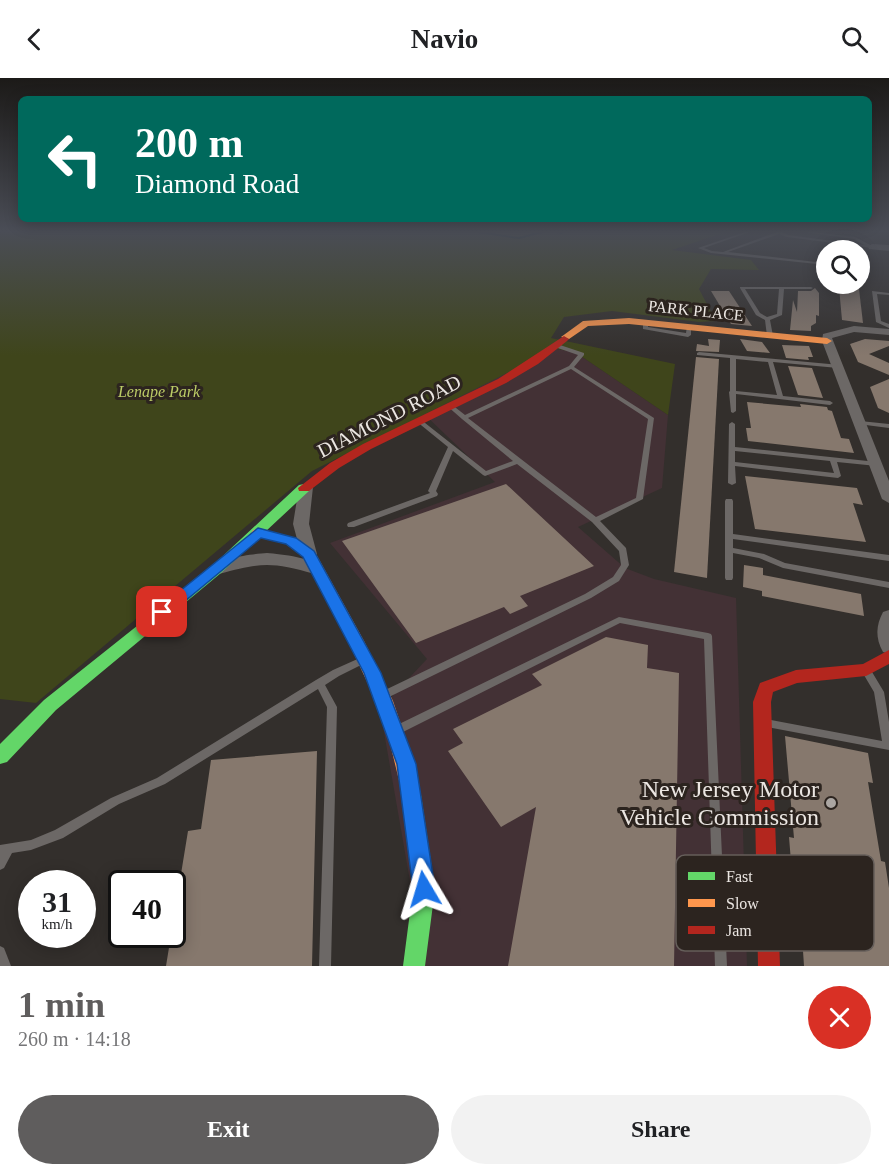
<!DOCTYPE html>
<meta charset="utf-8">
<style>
:root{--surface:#fff;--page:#f2f2f2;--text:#202124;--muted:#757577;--accent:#5f5d5d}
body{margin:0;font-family:Georgia,serif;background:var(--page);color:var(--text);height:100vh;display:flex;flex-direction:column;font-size:22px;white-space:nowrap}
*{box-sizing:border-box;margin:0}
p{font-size:20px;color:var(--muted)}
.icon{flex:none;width:33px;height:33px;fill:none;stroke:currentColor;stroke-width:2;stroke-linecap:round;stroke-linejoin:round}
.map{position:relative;height:888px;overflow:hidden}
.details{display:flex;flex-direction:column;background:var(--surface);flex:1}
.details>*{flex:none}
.guide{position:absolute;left:18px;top:18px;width:854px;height:126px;border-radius:9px;box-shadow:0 3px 15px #0003;background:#00695c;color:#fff;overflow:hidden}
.buttons{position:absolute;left:816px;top:162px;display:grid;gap:12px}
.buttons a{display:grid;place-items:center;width:54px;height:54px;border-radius:50%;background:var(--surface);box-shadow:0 3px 15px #0003;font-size:30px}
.speed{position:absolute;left:18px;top:792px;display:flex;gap:12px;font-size:30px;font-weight:700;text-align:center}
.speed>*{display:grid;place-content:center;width:78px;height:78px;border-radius:50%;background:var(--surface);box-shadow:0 3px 15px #0003;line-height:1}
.speed small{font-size:15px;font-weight:400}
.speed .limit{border:3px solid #111;border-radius:9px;background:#fff;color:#111}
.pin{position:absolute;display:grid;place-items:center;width:51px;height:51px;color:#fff;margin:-26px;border-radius:12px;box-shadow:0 3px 9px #0006}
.me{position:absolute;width:66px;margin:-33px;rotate:353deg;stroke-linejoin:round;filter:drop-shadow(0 0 4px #0008)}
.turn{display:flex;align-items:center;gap:21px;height:126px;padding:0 18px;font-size:27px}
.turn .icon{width:78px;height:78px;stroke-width:2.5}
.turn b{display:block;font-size:42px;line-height:51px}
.round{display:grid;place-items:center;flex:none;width:63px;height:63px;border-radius:32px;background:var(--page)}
.headline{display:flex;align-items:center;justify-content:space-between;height:102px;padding:0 18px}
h1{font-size:36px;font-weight:700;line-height:45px;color:var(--accent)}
.cta{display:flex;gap:12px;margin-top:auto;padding:12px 18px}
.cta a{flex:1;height:69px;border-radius:36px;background:var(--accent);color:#fff;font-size:24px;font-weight:700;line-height:69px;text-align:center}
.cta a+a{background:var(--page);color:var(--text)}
header{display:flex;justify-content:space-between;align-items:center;height:78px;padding:0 18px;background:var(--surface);font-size:27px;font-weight:700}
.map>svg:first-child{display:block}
.industrial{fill:#433135}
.green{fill:#3f451b}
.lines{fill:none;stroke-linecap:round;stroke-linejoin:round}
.stream{stroke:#052225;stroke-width:2}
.building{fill:#86786d}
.lane{fill:#6c6866;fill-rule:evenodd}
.street{fill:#6c6866;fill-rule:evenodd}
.fast{fill:#63d668;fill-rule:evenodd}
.slow{fill:#ff974d;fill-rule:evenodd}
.jam{fill:#b3261e;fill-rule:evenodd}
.route{fill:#1a73e8;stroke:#114b97;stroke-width:1.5}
.poi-dot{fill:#aba6a2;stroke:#2c241f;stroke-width:2}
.labels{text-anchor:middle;stroke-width:6;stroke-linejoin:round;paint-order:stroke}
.far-street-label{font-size:16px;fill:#ebe6e2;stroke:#2c241f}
.far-park-label{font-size:16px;font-style:italic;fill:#bbcb66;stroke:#2c241f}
.street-label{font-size:20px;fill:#ebe6e2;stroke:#2c241f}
.near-poi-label{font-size:24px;fill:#ebe6e2;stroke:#2c241f;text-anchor:end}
.key{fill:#2c241f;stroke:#655e5a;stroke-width:1.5}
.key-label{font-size:16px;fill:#ebe6e2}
</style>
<header><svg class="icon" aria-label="back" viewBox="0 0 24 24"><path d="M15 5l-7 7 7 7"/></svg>Navio<svg class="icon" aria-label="search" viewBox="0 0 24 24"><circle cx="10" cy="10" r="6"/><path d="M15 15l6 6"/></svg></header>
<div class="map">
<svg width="889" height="888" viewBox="0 0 889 888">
<rect width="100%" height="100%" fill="#332f2c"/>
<path class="industrial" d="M551,270L575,274L668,337L662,410L578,449L625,490L654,501L736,520L747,888H403L414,826L380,631L427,581L330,465L495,404L423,335Z"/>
<path class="green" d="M0,154H726L672,172L751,182L759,192L711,191L699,211L716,243L699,244L612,233L564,239L551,260L675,286L668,337L575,274L551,270L537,280L312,393L36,625L0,621Z"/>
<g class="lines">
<g class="stream">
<path d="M478,154L519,160L542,154"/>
<path d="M557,154L562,155"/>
</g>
</g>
<g class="building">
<path d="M839,209L859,211L863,245L842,242Z"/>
<path d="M815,210L819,215V238L816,237V245L811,248V253L790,252L793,222L797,234L798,213H811Z"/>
<path d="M711,213H729L752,248L731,246Z"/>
<path d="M708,261L720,262L719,274L696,273L697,266L709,268Z"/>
<path d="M740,261L762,264L770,275L747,273Z"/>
<path d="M865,261L889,263V268L869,276L889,285V297L858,284L850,266Z"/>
<path d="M782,267L809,268L813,279H808L809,282L786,280Z"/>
<path d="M696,279L719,281L707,500L674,494Z"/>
<path d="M788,288L812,290L823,320L798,317Z"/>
<path d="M889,301V335L878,330L870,309Z"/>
<path d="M747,324L801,329L800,326L827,329L828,332L832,333L841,360L849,361L854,375L748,363L746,350H751Z"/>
<path d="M745,398L857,410L863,427L853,425L866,464L755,451Z"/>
<path d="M506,406L594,488L520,518L528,528L510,536L504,529L416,565L342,463Z"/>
<path d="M744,487L763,490V497L861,516L864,538L762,518V513L743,509Z"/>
<path d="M606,559L648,567L647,590L679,595L674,888H508L536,729L501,749L448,673L463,665L453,651L542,607L532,596Z"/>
<path d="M785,658L868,675L873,705L868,704L881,783L885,784L889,810V888H804L798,797L792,796L789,759L794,760Z"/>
<path d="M317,673L312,888H166L188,753L201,751L211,682Z"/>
</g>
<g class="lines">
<g class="lane">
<path d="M745,154H750L704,170L712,173L723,174L777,154H782L788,157L864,167L854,161L804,154H813L855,159L874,169L872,170L787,159L779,156L728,174L816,184L826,178V181L817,186L711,175L698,170Z"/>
<path d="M740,209H811L813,210L811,211H784L782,237L770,242L773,258L770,260L767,258L765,242L756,237L740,210ZM745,211H779L777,236L767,239L760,235Z"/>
<path d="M872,213L889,215V217L877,216L881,243L889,246V250L876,244Z"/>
<path d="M646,242L649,244L648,249L686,255L687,248H691V257L688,259L643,251V244Z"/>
<path d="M557,266L584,275V277L574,289L654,340L643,421L600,443L626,470L629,487L619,503L591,520L389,619L386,620L383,619L381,616L383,613L585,516L613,499L621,487L619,473L592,444L517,386L485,398L483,397L453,373L436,413L438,416L437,418L354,449H348L347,447L348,445L430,415L428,413L448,369L416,343V341H420L486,393L513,383L462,341L446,327L449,325L451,326L465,337L569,288L578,277L555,269V267ZM571,291L648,341L636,420L596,439L468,340Z"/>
<path d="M699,274L840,287L841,288L838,290L773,284L783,318L830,323L833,325L830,327L736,316V333L733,335L731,334L729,314L730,313V280L697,277V275ZM736,281L768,284L777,317L736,313Z"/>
<path d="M860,343L889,346V350L858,346L857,345Z"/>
<path d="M732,344L735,346V369L877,384L880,386L877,388L837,384L841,398L838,400L735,388L736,405L732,407L728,405L729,346ZM735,373L830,383L834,395L735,384Z"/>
<path d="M726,421H732L733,423V456L889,477V483L733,461V470L764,476L785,485L889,504V510L783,490L759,480L733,475V500L732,502H726L725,500V423Z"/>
<path d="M619,539L708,555L711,556L712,558L727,888H715L704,561L620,545L403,654L399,655L395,654L394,651L395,648Z"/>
<path d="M362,579L365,581L367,583L365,585L339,598L325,607L337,629L331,888H319L327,629L318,611L165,706L119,726L63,760L31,772L12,775L4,790L0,792V767L31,762L55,752L111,720L157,700L316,602L333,592Z"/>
<path d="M866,588L869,589L884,614L889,644V672L767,649L766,646L767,643L771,642L882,663L874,614L861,592L863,589Z"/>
<path d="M0,868L4,870L11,888H0Z"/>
</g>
<g class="street">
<path d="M872,166L889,167V173L869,171L868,169Z"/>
<path d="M854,248L889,251V257L854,254L832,260L889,403V425L882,421L822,263L823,256Z"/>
<path d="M306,405L313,409L309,446L317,476L309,481L301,476L293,446L299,409Z"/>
<path d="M267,475C281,476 315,480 323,491L315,496C272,484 262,484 219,496L211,491C219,480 253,476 267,475Z"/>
<path d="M889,532V576L883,574C875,560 876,547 883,534Z"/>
</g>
<g class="fast">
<path d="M304,406L310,410L309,413L221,495L56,632L7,684L0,686V666L44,622L211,489L299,407Z"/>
<path d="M411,708L418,711L421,717L435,811L425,888H403L413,811L401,717L404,711Z"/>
</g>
<g class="slow">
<path d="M629,240L827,260L832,263L827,266L629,246L588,248L569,261L561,259L583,243Z"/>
<path d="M258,451L296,460L316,476L364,563L393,623L414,685L421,717L418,723L411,726L404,723L387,653L376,623L348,563L303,479L286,466L253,458L251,455L253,452Z"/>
</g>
<g class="jam">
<path d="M564,258L569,261L567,263L538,286L506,305L371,371L339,390L309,413H299L298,410L330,385L363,366L498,301Z"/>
<path d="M889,572V586L866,598L797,605L773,614L771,624L780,888H758L753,624L760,605L796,592L863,586Z"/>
</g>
</g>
<linearGradient id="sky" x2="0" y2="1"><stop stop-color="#1c1a18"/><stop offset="0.55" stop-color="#4a4d56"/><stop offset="1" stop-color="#4a4d56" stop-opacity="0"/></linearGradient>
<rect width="889" height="278" fill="url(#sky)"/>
<path class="route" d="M258,450L296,460L314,473L381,595L416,686L435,811L432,818L424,822L417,818L413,811L397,686L364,595L303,479L286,466L261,460L167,538L162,540L154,534Z"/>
<circle class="poi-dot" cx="831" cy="725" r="6"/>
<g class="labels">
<g class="far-street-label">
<text transform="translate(696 232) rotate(6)" y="6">PARK PLACE</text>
</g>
<g class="far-park-label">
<text x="159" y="319">Lenape Park</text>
</g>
<g class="street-label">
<text transform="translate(389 338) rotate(-27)" y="7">DIAMOND ROAD</text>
</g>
<g class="near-poi-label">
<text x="819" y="719">New Jersey Motor<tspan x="819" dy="28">Vehicle Commission</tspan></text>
</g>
</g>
<rect x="676" y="777" width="198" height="96" rx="9" class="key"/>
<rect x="688" y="794" width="27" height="8" fill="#63d668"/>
<rect x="688" y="821" width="27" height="8" fill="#ff974d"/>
<rect x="688" y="848" width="27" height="8" fill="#b3261e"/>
<g class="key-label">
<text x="726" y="804">Fast</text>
<text x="726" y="831">Slow</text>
<text x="726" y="858">Jam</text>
</g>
</svg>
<div class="buttons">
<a><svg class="icon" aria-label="search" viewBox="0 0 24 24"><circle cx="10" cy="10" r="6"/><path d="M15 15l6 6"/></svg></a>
</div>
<div class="speed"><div>31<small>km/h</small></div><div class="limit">40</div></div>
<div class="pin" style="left:162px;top:534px;background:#d93025"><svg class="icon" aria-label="arrive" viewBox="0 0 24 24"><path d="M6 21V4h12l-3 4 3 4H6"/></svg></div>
<svg class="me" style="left:424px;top:811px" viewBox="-20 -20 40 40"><path d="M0-17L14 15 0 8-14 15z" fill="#1a73e8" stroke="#fff" stroke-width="4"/></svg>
<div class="guide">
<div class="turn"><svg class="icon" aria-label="left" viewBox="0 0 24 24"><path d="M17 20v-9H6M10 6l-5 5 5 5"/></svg><div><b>200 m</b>Diamond Road</div></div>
</div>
</div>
<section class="details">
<div class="headline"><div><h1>1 min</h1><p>260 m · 14:18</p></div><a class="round" style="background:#d93025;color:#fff"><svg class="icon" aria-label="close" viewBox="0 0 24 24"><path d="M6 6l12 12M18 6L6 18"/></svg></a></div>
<div class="cta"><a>Exit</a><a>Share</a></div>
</section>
